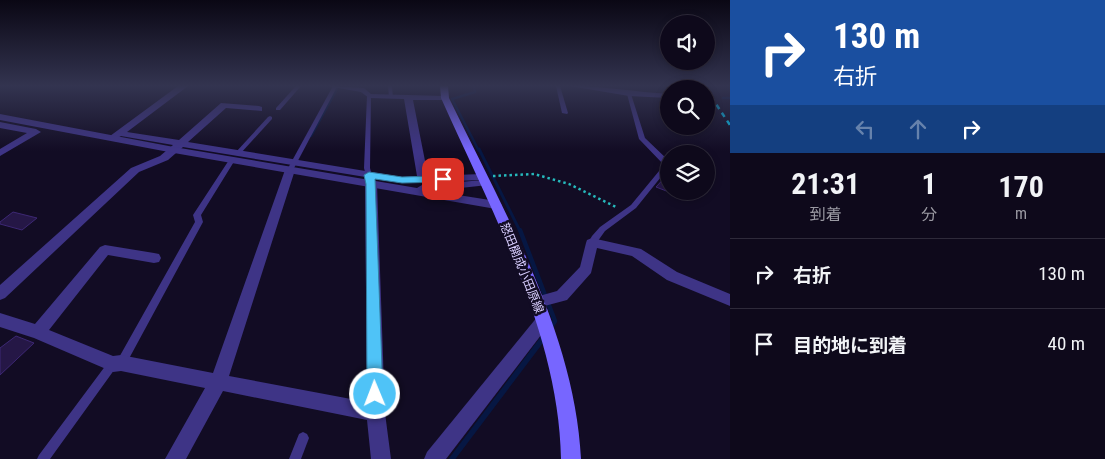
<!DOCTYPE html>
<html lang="ja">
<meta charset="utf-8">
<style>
:root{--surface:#0e091b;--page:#171224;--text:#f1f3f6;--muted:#9b9aa3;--line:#2e2a3a}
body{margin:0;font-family:"Roboto Condensed","Noto Sans JP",sans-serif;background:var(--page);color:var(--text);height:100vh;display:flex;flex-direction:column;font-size:19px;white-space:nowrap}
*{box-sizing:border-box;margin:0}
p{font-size:16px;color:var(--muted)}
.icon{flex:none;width:28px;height:28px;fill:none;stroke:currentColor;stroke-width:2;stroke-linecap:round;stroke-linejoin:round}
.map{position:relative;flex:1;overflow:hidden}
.side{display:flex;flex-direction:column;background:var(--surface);width:375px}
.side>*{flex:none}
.hud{background:#1a4fa0;color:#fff;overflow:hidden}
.tools{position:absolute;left:660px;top:15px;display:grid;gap:10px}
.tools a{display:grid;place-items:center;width:55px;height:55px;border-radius:50%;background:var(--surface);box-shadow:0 2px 8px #0003,0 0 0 1px var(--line);font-size:25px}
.pin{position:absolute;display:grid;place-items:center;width:42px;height:42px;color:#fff;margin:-21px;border-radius:10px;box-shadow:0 2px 8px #0006}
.me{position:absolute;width:55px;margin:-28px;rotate:359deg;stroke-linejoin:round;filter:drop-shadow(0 0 4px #0008)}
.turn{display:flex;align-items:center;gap:18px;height:105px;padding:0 20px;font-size:22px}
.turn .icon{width:65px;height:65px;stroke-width:2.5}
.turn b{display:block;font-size:35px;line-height:42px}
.lanes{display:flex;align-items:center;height:48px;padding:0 20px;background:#0003;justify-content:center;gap:25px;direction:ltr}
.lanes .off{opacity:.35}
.eta{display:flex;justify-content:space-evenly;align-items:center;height:85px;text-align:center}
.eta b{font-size:30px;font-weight:700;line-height:35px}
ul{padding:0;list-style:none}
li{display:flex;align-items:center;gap:15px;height:70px;padding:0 20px;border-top:1px solid var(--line)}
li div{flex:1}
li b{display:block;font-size:19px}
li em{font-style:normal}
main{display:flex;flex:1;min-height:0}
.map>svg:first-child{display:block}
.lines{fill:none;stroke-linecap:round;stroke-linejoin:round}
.stream-far3{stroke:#061743;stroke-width:2.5}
.stream-far2{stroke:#061743;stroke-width:3}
.stream-far1{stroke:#061743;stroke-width:4.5}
.stream{stroke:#061743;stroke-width:5.5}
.building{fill:#251746;stroke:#3d2874}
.path{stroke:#26b9bc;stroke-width:2.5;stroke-dasharray:2.5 3;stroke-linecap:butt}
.service{fill:#3e3486;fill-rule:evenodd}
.minor{fill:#3e3486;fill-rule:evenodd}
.tertiary{fill:#3e3486;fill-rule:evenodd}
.secondary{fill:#76f;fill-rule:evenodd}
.rail{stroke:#00cdfa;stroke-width:2.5;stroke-dasharray:5 4.5;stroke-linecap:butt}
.route{fill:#4fc3f7;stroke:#337fa1}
.labels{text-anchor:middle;stroke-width:5;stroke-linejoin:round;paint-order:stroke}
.street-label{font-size:12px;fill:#d9cfff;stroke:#120c24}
</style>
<main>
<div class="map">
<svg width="730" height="459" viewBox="0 0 730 459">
<rect width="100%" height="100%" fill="#120c24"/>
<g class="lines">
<g class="stream-far3">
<path d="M474,86L475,92L452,99L479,151"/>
<path d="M723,98H730"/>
<path d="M311,136L337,89"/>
</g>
<path class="stream-far2" d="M479,149L520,231"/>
<path class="stream-far1" d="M520,230L555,321L551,327"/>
<path class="stream" d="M452,459L544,337"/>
</g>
<g class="building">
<path d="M669,173V192L656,187Z"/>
<path d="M13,212L37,218L22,230L0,224V222Z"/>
<path d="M16,336L34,343L0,375V348Z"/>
</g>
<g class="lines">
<path class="path" d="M493,176L534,174L569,184L616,207"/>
<g class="service">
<path d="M296,86H301L280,110H276V108Z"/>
<path d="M333,86L337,87L293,170L292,171H288L287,170Z"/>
<path d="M388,86H392L393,98L389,97Z"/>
<path d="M556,86H560L568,113L567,114L562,113Z"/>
<path d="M627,93L631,94L645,138L669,161V167L636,208L605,231L595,245H589L588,243L592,236L600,227L631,205L664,165L639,139L627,94Z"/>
<path d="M367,95L371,96L370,168L374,184L371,186L368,184L364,168Z"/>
<path d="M270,116L272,117V119L240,154H236V152L268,117Z"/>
<path d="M232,158L235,160L201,215L203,222L125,366L121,368L117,366L50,459H37L39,455L109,361L113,359L117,361L195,222L193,215L229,160Z"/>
<path d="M706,169L714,174L713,175L711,176L706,174Z"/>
<path d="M303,432L307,434L309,438L301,459H289L299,434Z"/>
</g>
<g class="minor">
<path d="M178,86H188L127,132L179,140L221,103L259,106L262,107V111L226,108L188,142L402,177L417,176L404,99L369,98L361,92L327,86L364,88L371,94L445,96H448V100H413L428,176L482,174L487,177L482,180L402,183L183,147L168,160L139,172L5,298L0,300V285L131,168L160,156L173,145L121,136L115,139L110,136Z"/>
<path d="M570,86C603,86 636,92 669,94V98L629,96Z"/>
<path d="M0,122L36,129L41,132L0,156V149L27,133L0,128Z"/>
<path d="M290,167L295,170L229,376L367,402L365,184L371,181L375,182L377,184L385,413L391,459H371L367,420L223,391L186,459H165L205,388L121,371L113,372L34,338L0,327V313L35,324L100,247L105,245L154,253L159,254L161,258L159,262L154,263L108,255L49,330L113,356L121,355L213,373L285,170Z"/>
<path d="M592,238L641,249L677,272L730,294V306L667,280L632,256L597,248L591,273L567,300L537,308L532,306L530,302L532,298L557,291L580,267L586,243L587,240Z"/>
<path d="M543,314L548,316L551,321L548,326L446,459H424L427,452L538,316Z"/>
</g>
<path class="tertiary" d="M0,114L174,147L417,188L422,185L484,180L488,181L489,183L488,185L433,191L496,201L502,205L496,209L174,153L0,120Z"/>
<path class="secondary" d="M440,86H448L449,98C503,210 575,333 581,459H561C559,334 491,210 441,98Z"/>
<path class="rail" d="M706,89L730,125"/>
</g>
<linearGradient id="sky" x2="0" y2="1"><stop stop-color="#0a0714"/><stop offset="0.57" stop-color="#333450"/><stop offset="1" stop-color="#333450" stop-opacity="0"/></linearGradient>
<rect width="730" height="151" fill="url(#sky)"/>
<path class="route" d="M369,172L402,177L443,176L448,179L443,182L402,183L375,179L383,394L381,399L375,402L370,399L367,394L366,184L364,175Z"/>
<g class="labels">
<g class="street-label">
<text transform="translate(522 268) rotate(68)" y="4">怒田開成小田原線</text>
</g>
</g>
</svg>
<div class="tools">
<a><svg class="icon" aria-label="sound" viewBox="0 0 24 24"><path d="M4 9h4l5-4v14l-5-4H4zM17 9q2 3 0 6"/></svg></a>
<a><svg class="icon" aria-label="search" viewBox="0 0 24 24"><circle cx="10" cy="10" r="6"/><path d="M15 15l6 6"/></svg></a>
<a><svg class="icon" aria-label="layers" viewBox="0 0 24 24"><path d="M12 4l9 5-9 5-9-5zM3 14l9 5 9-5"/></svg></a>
</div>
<div class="pin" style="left:443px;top:179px;background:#d93025"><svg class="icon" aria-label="arrive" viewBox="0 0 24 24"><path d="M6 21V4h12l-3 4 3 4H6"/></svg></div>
<svg class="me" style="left:375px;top:394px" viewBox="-20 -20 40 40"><circle r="17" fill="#4fc3f7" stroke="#fff" stroke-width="3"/><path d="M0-11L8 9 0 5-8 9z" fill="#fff"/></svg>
</div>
<section class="side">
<div class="hud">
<div class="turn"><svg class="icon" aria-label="right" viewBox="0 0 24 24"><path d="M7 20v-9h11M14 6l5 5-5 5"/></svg><div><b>130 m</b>右折</div></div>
<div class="lanes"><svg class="icon off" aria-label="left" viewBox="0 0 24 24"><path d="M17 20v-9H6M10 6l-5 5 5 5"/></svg><svg class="icon off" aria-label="ahead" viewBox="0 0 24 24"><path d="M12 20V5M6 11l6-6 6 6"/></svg><svg class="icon" aria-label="right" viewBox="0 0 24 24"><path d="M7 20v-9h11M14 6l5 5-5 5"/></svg></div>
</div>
<div class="eta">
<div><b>21:31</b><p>到着</p></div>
<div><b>1</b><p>分</p></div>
<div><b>170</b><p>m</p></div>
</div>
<ul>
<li><svg class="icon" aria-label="right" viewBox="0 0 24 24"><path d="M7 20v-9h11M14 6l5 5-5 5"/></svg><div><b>右折</b></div><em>130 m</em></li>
<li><svg class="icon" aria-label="arrive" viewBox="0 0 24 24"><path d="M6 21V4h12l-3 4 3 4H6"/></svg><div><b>目的地に到着</b></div><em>40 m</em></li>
</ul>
</section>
</main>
